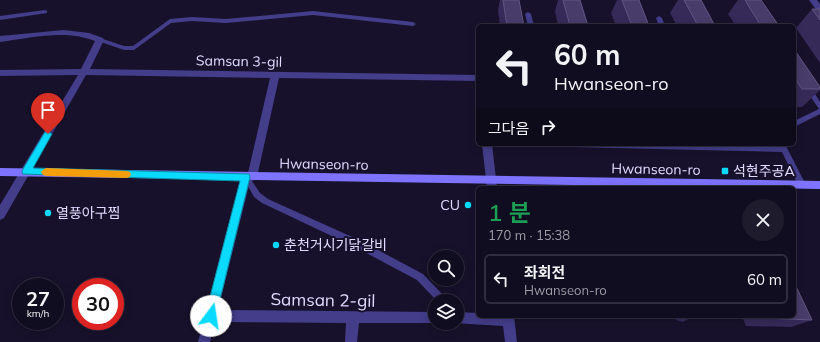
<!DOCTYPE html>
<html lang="ko">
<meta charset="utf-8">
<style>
:root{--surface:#110d20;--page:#1e1b2d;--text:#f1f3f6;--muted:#9c9ca5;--line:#302d3e}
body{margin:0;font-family:Mulish,"Noto Sans KR",sans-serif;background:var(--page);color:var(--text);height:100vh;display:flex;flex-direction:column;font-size:15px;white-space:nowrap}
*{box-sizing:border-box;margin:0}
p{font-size:13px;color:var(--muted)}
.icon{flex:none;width:22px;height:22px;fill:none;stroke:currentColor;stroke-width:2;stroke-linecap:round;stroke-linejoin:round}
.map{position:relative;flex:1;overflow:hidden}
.drawer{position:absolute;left:476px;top:186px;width:320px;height:132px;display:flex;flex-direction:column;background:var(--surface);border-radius:6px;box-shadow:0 2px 10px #0003,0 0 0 1px var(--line)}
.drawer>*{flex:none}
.top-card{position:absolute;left:476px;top:24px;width:320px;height:122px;border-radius:6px;box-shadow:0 2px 10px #0003,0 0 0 1px var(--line);background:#110d20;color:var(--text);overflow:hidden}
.buttons{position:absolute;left:428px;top:250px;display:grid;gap:8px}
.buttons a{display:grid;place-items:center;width:36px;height:36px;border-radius:50%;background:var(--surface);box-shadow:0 2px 10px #0003,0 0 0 1px var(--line);font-size:20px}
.speed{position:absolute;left:12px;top:278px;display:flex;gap:8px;font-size:20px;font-weight:700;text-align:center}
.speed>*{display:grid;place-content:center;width:52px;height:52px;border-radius:50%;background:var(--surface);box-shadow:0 2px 10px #0003,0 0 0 1px var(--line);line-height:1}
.speed small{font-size:10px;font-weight:400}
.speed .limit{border:6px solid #d22;background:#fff;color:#111}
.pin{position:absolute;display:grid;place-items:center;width:34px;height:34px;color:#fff;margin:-41px -17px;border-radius:50% 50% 50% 0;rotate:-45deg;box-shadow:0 0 4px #0007}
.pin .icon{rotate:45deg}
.me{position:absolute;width:44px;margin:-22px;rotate:14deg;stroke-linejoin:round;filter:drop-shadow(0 0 3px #0008)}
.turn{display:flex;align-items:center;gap:14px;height:84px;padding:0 12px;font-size:18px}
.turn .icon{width:52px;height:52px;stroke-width:2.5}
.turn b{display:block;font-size:28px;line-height:34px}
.then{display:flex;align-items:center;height:38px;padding:0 12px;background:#0003;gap:8px;font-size:15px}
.round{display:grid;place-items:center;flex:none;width:42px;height:42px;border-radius:21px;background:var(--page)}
.headline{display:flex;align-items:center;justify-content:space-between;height:68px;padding:0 12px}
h1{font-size:24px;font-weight:600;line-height:30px;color:#1e9e55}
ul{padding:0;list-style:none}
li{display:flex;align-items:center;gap:12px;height:50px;margin:0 8px 6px;padding:0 4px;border:2px solid var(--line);border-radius:6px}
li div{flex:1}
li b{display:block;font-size:15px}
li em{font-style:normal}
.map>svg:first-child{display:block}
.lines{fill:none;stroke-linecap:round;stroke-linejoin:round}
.lane{fill:#433d8a;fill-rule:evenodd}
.street{fill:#433d8a;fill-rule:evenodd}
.secondary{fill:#7d73fe;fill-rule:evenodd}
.wall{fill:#362a59}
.building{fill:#483d6a;stroke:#605682}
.route{fill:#09dafe;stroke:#068ea5}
.slow{fill:#f59e0b}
.poi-dot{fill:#09dafe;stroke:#17112b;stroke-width:1.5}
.labels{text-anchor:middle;stroke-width:4;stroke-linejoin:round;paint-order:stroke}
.street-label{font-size:14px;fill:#e1dcff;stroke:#17112b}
.poi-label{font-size:14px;fill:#e1dcff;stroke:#17112b;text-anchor:start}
.near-street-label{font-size:17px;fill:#e1dcff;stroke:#17112b}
</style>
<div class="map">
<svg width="820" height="342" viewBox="0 0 820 342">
<rect width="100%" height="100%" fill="#17112b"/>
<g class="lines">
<g class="lane">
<path d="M45,10L47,11V13L0,20V16Z"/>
<path d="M313,11L413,22L416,24L413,26L313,15L226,23L192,21L171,23L134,50H124L98,41L97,40L100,38L124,46H133L170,19L192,17L226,19Z"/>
<path d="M528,12L531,14L534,26H528L525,14Z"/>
<path d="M659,16L662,18L665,26H659L656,18Z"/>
<path d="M768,23H780L783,25L782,26H766V24Z"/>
<path d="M806,86H810L820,102V114L794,127V121L819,109L806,90L805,88Z"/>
<path d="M567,144H685L780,146L779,144H785L806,185L805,187L802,188L799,187L782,152L570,147Z"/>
<path d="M246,174L248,175L260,193L268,199L361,241L423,274L446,298L447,301H437L417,280L355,247L262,203L254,197L244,179L242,177L244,175Z"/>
</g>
<g class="street">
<path d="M809,0H817L820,4V11H817Z"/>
<path d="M64,30L89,33L103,38L104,40L90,69L478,75V81L279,78L257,177L256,180L250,181L218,310L435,312V323H438H359L357,342H345L346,323L215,322L210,342H198L241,177L242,174L248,173L270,78L86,75L4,218L0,220V205L78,75L0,76V70L81,69L95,41C65,29 31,38 0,42V36Z"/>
<path d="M482,144H492L497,188H487Z"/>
<path d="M457,312L478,313V316H514L517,342H505L503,326L454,323H457Z"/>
</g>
<path class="secondary" d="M0,168L820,181V189L0,176Z"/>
</g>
<g class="wall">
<path d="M500,0H519L524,26H500L498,10Z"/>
<path d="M558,0H580L588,26H558L555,11Z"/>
<path d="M617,0H639L649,26H616L611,13Z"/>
<path d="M678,0H701L715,26H677L670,13Z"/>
<path d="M738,0H761L779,26H736L728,14Z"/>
<path d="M812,9H820V63L796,28Z"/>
<path d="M794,49L820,87V90L802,107H794Z"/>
<path d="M668,316H694L683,322L679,321Z"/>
<path d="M742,316H794L812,320L791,327L746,326Z"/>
</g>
<g class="building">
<path d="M503,0H519L524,26H507Z"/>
<path d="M563,0H580L588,26H570Z"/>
<path d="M622,0H639L649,26H632Z"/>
<path d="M684,0H701L715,26H698Z"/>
<path d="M745,0H761L779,26H761Z"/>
<path d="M812,9H820V20Z"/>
<path d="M794,49L820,87V89H802L794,77Z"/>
<path d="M794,282L812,320L764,318L763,316H794Z"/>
</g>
<path class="route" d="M48,131L52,134L33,168L249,174L250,177L215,320L211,321L207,320L205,316L240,181L23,174L22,172L23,169L45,132Z"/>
<path class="slow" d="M46,168L127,171L130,172L131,174L130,177L127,178L46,176L43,175L41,172L43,170Z"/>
<g class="poi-dot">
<rect x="721" y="167" width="8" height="8" rx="2"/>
<circle cx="468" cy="205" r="4"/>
<circle cx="48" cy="213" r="4"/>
<circle cx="276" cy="245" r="4"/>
</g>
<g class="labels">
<g class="street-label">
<text transform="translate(239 61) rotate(1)" y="5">Samsan 3-gil</text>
<text transform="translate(324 164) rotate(1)" y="5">Hwanseon-ro</text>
<text transform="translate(656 169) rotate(1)" y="5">Hwanseon-ro</text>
</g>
<g class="poi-label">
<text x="733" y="176">석현주공A</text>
<text x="460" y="210" text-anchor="end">CU</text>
<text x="56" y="218">열풍아구찜</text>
<text x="284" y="250">춘천거시기닭갈비</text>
</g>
<g class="near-street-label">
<text transform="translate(323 300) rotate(1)" y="6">Samsan 2-gil</text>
</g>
</g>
</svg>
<div class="buttons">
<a><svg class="icon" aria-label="search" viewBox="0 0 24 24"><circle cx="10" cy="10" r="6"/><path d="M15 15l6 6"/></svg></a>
<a><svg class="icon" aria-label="layers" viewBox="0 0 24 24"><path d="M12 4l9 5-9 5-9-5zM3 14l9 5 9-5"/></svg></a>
</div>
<div class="speed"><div>27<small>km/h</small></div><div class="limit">30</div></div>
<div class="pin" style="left:48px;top:134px;background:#d93025"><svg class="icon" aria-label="arrive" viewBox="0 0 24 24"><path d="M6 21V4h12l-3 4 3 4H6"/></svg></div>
<svg class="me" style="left:211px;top:316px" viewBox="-20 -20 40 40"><circle r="19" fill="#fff"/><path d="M0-13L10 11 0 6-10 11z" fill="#09dafe"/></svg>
<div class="top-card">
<div class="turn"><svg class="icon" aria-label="left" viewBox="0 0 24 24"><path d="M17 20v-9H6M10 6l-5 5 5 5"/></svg><div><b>60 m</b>Hwanseon-ro</div></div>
<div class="then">그다음<svg class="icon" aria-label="right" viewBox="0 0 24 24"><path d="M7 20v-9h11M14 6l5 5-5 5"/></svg></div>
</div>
<section class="drawer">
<div class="headline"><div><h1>1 분</h1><p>170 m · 15:38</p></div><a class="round"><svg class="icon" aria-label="close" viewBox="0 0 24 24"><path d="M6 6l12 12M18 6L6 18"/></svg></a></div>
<ul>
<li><svg class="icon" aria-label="left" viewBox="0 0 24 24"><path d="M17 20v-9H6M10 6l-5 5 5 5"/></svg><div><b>좌회전</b><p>Hwanseon-ro</p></div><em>60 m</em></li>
</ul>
</section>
</div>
